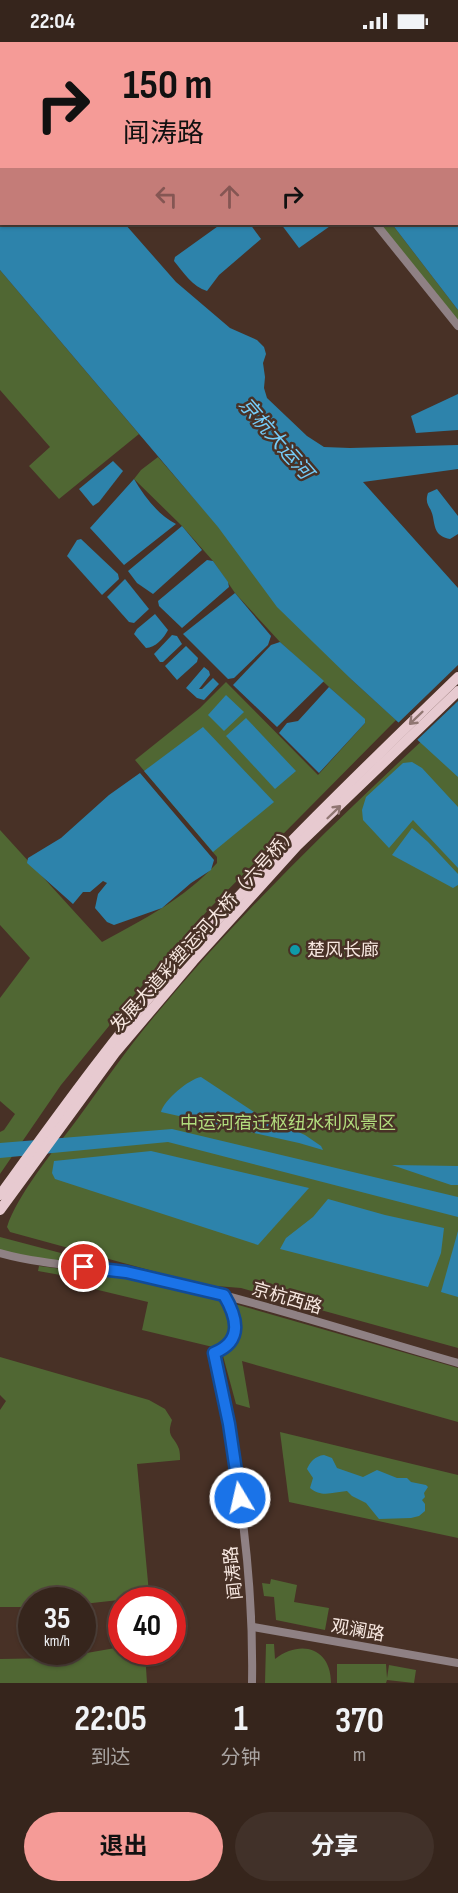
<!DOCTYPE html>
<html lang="zh">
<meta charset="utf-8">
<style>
:root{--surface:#36251c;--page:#413129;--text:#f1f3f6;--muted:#aaa5a3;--line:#50423b;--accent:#f59b97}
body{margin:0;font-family:"Sofia Sans Condensed","Noto Sans SC",sans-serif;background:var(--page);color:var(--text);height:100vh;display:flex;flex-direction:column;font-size:22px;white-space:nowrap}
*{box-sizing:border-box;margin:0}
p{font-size:20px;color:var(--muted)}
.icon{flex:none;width:33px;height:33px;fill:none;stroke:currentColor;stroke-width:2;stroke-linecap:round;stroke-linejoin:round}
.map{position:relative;height:1641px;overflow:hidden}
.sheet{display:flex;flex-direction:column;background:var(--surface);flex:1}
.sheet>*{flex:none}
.guide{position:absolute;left:0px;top:0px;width:459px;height:183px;box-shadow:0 2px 4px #0004,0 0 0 2px var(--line);background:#f59b97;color:#111;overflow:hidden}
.speed{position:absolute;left:18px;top:1545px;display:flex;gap:12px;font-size:30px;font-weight:700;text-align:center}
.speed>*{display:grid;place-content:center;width:78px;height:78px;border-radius:50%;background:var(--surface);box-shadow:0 2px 4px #0004,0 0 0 2px var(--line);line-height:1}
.speed small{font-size:15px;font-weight:400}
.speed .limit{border:9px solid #d22;background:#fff;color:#111}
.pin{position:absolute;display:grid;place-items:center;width:51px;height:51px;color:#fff;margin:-26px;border:3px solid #fff;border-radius:50%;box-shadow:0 2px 6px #0007}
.me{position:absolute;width:66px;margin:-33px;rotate:351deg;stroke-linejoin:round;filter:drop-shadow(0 0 4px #0008)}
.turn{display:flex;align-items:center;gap:21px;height:126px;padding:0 24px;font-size:27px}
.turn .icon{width:78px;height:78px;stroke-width:2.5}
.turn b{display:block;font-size:42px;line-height:51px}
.lanes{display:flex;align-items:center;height:57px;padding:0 24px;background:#0003;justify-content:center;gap:30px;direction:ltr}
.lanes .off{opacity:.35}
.eta{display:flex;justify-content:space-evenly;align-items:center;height:102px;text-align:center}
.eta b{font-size:36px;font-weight:700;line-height:42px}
.primary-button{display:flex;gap:12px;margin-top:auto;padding:12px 24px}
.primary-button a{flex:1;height:69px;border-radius:36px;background:var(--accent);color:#111;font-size:24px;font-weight:700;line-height:69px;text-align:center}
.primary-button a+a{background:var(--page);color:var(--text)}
.status{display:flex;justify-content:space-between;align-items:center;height:42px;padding:0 30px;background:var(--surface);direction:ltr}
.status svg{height:16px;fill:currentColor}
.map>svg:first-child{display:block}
.green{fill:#506733}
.water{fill:#2d83ab}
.pier{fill:#483126}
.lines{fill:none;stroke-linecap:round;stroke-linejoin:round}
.minor{stroke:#8f8184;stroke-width:8}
.major{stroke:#e7cad0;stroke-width:10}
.oneway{stroke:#907672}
.route-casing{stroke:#114b97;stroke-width:15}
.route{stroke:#1a73e8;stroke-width:10}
.culture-dot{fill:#0f9aa8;stroke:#483126;stroke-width:2}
.labels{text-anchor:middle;stroke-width:5;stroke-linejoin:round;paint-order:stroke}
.street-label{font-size:18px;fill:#f8e8e1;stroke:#483126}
.poi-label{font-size:18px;fill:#f8e8e1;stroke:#483126;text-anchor:start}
.park-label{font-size:18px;fill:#b1dc7d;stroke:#483126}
.water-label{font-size:20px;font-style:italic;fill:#75ccf8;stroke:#483126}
</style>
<div class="status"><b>22:04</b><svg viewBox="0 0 49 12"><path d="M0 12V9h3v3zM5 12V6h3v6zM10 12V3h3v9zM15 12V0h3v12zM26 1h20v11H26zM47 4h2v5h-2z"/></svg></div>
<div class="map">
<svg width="458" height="1641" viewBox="0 0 458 1641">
<rect width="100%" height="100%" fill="#483126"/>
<g class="green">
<path d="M378,182H392L458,268V283Z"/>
<path d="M0,228L139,392L59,457L29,424L50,405L0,348Z"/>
<path d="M158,415L352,638L396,678L208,868L135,952L61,1043L0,1132V1090L4,1088L15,1072L0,1059V956L30,916L0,883V788L102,900C144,877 184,857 217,821V815L135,718L200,666L226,640L318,733L365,681L364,677L280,600L235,551L213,519L182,484L134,437L141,428Z"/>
<path d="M458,665V1306L241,1246L204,1243L10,1190L7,1185C17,1153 55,1107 76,1079C103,1042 129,1004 158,970C249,860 354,762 458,665Z"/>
<path d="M0,1195L114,1225L40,1217L0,1209Z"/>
<path d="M39,1224L147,1238L218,1258L227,1266L231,1286L226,1297L217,1306L142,1288L148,1260L65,1240L66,1234L38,1229Z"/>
<path d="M235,1262L458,1326V1380L242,1319L250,1366L236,1362L223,1314C225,1308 228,1306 231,1301C241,1287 239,1278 235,1262Z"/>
<path d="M0,1315L149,1358L165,1367L172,1378C166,1396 174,1393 179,1407C180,1411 180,1414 180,1418L137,1422L149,1551L119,1558L83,1562L82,1558H32L31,1565H0V1368L6,1359L0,1353Z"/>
<path d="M280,1390L458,1433V1496L289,1460Z"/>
<path d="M271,1537L297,1543L294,1560L329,1566L325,1588L276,1578L274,1555L264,1554L262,1541L270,1542Z"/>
<path d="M266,1602H274L275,1617C301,1597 331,1606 331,1641H265Z"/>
<path d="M121,1605L122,1610H145L147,1641H0V1617L58,1616Z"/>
<path d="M337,1622H386L387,1636L389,1623L416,1628L414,1641L387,1638L386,1641H337Z"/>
</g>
<g class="water">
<path d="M0,38L2,182H125L176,240L230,286L257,298L264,305L266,312L263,321L265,335L264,346L267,356L307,394L324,405L350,406L458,403V427L363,440L458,546V735L352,638L277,565L218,485L0,228Z"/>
<path d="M458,64V268L392,182H458Z"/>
<path d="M221,182H250L261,197L219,233L207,249C193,245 183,230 174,219L175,215Z"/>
<path d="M281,182H333L299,206Z"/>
<path d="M458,352V388L416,391L411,374Z"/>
<path d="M113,419L123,429L99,460L93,464L79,447Z"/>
<path d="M134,437C144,454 158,473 176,482L124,523L90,486Z"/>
<path d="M437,447L458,474V492L450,497C436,494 435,487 433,475C431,464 424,463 428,451Z"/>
<path d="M182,484L202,508L153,552L137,541L128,529Z"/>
<path d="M81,497L118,532L119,537L102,553L67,514L77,498Z"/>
<path d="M207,518L213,519L228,540L229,545L182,586L159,564L158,559Z"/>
<path d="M125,537L149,567L134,581L129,580L107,555Z"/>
<path d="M235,551L271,594L268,603L234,636L228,637L183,592Z"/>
<path d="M155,572L168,588C164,596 155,606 146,606L134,592L137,587Z"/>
<path d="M172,593L177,594L182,602L163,620H160L154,612Z"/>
<path d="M280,600L324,639L277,685L233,643L271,603Z"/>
<path d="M186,604L198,616L197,620L177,638L165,624Z"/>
<path d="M204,625L209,629L210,633L199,647H202L213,636L219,642L204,658L197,656L186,646Z"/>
<path d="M329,645L365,677V681L319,731L279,691L287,681L298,679Z"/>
<path d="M226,653L244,670L224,689L208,673Z"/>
<path d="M246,676L296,729L275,747L226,694Z"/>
<path d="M203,685L274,760L213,810L144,729Z"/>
<path d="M412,720L422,726L458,765V826L413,778L389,806L363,778L362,768L366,755L379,743L403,721Z"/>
<path d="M140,731L214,818L211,828L191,841L162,866L114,883L107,880L95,866L98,852L107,841L103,839L90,850H83L73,862L27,821L28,816L61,796L109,753Z"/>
<path d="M412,786L428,800L458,832V843L453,846L392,813Z"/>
<path d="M201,1035L254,1070L305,1093L321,1104L323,1108L299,1101L161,1070C164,1058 189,1037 201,1035Z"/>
<path d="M172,1087L458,1155V1175L168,1100L0,1116V1101Z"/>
<path d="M151,1109L309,1146L258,1203L55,1137L52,1131L54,1119Z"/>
<path d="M392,1123L458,1124V1143H451Z"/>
<path d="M328,1157L385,1173L444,1186L441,1211L428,1245L280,1207L286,1196L313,1175Z"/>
<path d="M458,1189V1255L441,1250Z"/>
<path d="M324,1413L332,1416L337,1426L363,1435L377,1428L397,1436H407L411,1440L426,1443L428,1445L424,1451L425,1455L422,1458L425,1462V1469L419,1474L411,1476L379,1477L366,1461L352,1454L347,1449C333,1450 322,1456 310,1446L313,1436L307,1427C310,1420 315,1414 324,1413Z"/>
</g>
<path class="pier" d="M458,623V659L415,700L396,683Z"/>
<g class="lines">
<g class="minor">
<path d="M231,0L232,2"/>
<path d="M454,0L455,2"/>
<path d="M376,182L458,284"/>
<path d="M0,1211C50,1225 103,1224 154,1236C256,1259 357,1292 458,1321"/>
<path d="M224,1253C237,1275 244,1299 214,1311C237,1421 254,1529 252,1641"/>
<path d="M253,1585L458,1621"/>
</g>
<g class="major">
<path d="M0,1153C58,1073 116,992 181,918C268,819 363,727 458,635"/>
<path d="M0,1168L115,1011L193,919L297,804L458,649"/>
</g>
</g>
<defs><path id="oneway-shaft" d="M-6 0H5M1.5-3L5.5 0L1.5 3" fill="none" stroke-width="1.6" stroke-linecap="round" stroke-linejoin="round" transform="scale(1.5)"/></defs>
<g class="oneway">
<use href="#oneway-shaft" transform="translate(416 676) rotate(136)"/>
<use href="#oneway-shaft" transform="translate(334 770) rotate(-44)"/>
</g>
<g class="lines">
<g class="route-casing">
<path id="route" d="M84,1225L126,1230L224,1253C237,1275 244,1299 214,1311L229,1382L240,1456"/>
</g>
<use href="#route" class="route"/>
</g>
<circle class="culture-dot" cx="295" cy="908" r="6"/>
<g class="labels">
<g class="street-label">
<text transform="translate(204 887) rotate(-48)" y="6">发展大道彩塑运河大桥（六号桥）</text>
<text transform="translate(287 1256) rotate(16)" y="6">京杭西路</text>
<text transform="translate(233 1531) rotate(-96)" y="6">闻涛路</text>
<text transform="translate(358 1588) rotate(10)" y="6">观澜路</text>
</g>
<g class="poi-label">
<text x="307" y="914">楚风长廊</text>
</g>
<g class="park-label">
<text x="288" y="1087">中运河宿迁枢纽水利风景区</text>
</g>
<g class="water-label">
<text transform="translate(276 396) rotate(49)" y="7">京杭大运河</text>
</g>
</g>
</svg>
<div class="speed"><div>35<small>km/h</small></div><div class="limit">40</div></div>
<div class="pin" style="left:84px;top:1225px;background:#d93025"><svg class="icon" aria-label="arrive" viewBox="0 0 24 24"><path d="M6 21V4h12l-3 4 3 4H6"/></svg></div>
<svg class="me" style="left:240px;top:1456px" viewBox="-20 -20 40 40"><circle r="17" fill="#1a73e8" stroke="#fff" stroke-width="3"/><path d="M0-11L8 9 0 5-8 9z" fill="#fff"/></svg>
<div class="guide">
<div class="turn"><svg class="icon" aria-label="right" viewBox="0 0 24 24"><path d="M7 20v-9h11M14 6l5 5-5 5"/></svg><div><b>150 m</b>闻涛路</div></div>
<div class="lanes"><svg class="icon off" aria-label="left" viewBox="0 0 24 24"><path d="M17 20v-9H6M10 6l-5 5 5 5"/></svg><svg class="icon off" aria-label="ahead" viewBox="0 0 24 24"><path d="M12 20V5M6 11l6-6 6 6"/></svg><svg class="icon" aria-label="right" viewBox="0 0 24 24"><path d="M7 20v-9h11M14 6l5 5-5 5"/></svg></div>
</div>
</div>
<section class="sheet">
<div class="eta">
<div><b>22:05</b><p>到达</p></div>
<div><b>1</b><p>分钟</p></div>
<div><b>370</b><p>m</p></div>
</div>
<div class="primary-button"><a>退出</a><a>分享</a></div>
</section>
